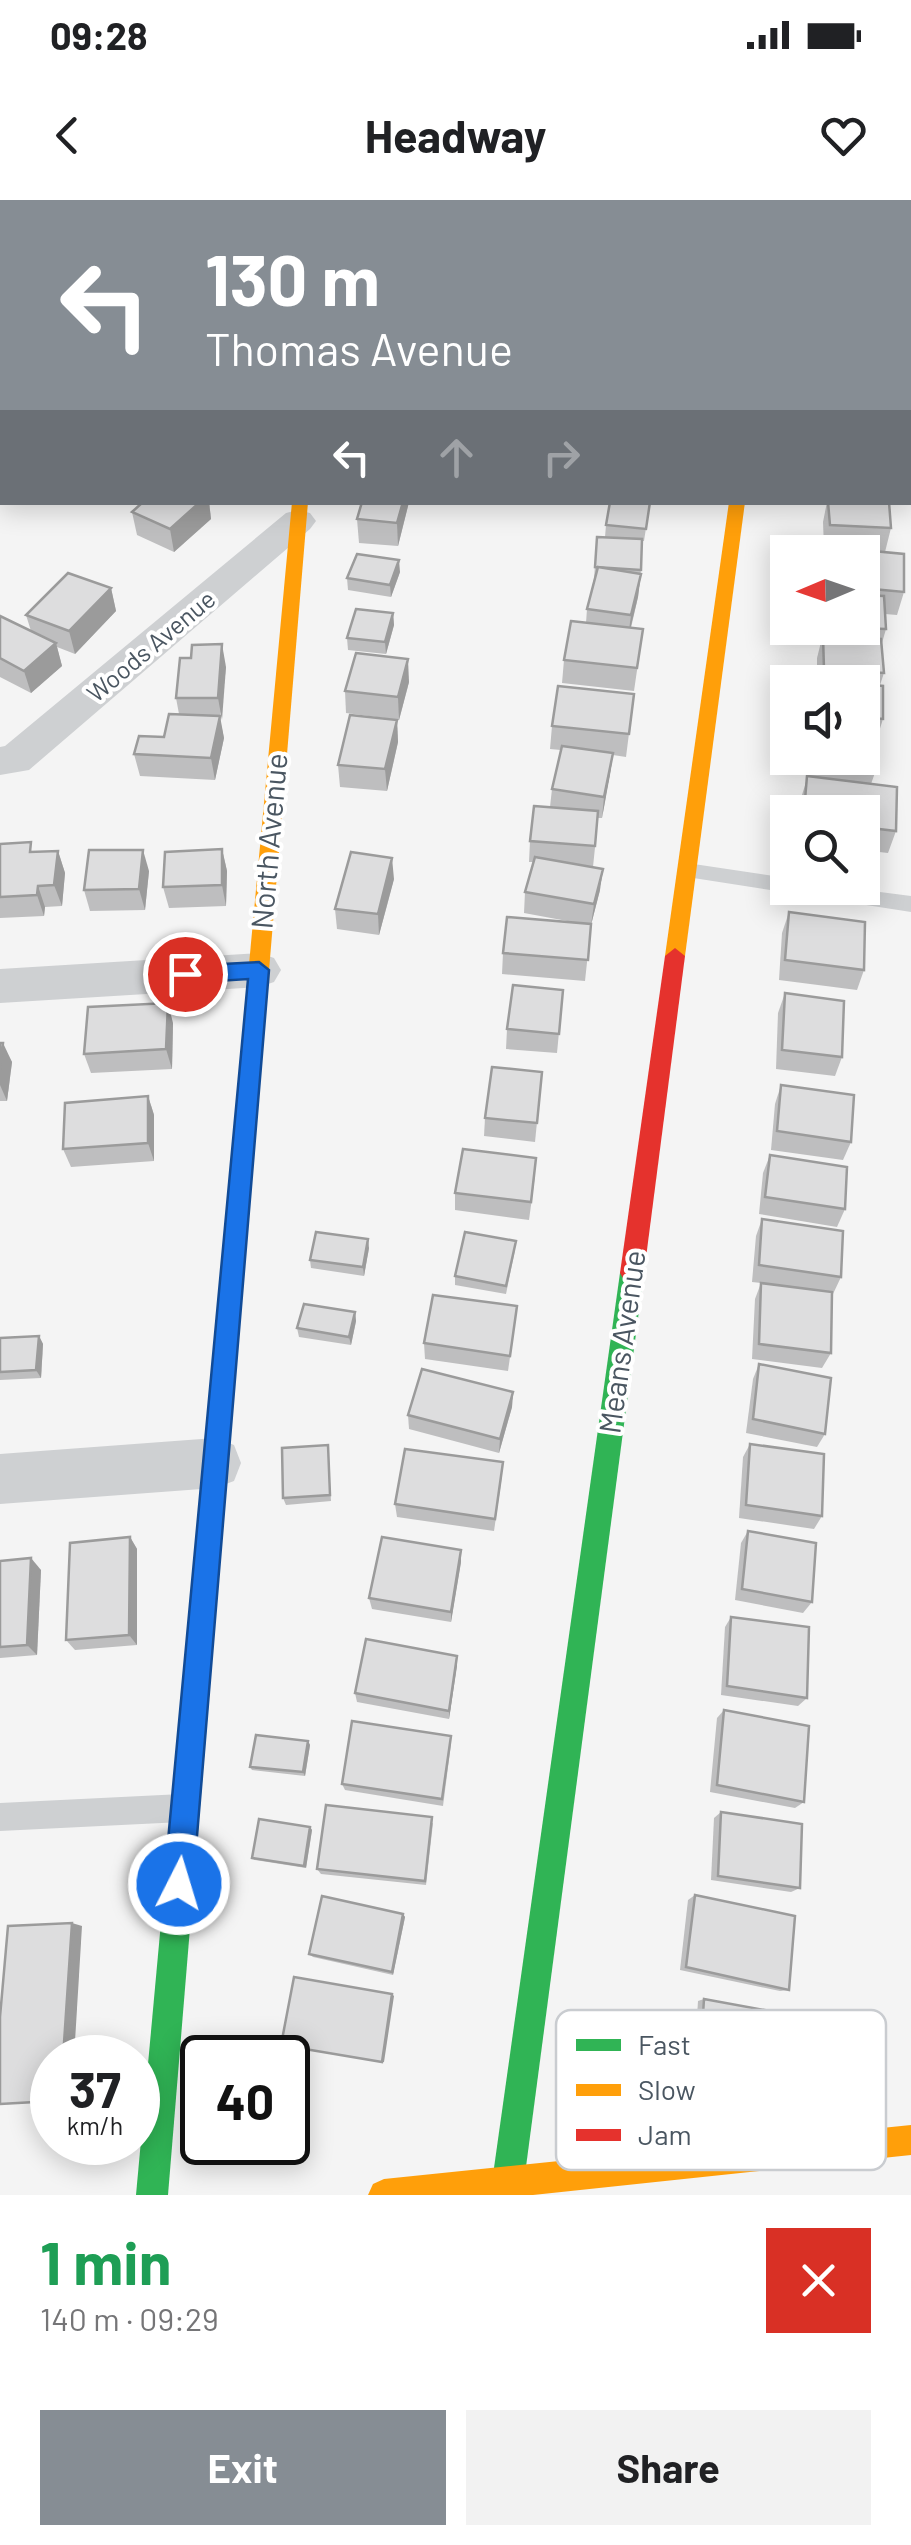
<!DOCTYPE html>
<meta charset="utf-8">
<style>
:root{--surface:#fff;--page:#f2f2f2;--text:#202124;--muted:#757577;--accent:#868d94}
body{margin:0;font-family:Barlow,sans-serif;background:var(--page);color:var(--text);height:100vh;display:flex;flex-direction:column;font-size:38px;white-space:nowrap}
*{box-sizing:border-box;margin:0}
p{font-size:32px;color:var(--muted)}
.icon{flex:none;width:55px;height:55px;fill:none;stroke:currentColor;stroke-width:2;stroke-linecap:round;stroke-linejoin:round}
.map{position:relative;height:1995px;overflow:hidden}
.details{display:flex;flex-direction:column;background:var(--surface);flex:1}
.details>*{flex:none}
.banner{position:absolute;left:0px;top:0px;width:912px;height:305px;box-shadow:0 5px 25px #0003;background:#868d94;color:#fff;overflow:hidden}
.needle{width:65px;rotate:268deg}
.controls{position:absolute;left:770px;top:335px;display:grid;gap:20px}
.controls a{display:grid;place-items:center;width:110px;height:110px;border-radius:0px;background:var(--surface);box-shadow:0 5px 25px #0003;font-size:50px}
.speed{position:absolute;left:30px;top:1835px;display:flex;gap:20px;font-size:50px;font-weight:700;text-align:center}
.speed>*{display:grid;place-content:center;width:130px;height:130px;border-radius:50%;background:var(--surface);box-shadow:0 5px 25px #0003;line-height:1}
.speed small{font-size:25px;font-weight:400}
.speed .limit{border:5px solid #111;border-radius:15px;background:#fff;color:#111}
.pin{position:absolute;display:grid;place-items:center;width:85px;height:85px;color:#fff;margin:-42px;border:5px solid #fff;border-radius:50%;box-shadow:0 2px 10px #0007}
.me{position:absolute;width:110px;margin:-55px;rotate:5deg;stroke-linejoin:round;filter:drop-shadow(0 0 8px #0008)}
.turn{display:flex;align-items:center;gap:35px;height:210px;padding:0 40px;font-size:45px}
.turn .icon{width:130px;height:130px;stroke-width:2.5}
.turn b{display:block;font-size:70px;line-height:85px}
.lanes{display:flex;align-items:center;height:95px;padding:0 40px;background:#0003;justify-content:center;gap:50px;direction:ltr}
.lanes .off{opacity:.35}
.round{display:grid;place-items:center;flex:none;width:105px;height:105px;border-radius:0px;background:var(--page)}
.summary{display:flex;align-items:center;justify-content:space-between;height:170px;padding:0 40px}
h1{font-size:60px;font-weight:700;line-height:75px;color:#1e9e55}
.cta{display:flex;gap:20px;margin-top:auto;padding:20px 40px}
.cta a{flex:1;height:115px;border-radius:0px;background:var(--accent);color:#fff;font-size:40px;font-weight:700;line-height:115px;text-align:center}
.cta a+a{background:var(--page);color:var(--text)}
.status{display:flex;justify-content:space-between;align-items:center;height:70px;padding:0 50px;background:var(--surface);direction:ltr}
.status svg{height:28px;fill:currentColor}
header{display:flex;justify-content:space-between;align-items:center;height:130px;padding:0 40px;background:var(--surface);font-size:45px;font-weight:700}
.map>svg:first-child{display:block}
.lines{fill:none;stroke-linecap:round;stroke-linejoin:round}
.lane{fill:#ced0d2;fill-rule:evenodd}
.street{fill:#ced0d2;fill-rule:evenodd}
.fast{fill:#30b455;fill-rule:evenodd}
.slow{fill:#ff9f0a;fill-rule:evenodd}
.jam{fill:#e5322d;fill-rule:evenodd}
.wall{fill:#bebebf}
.shaded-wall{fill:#9b9b9b}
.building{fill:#ddddde;stroke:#9b9b9b;stroke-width:2.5}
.route{fill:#1a73e8;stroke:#114b97;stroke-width:2.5}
.labels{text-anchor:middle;stroke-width:8;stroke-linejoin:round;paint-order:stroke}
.far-street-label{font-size:25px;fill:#4a5661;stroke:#fff}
.street-label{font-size:30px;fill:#4a5661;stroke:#fff}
.key{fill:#fff;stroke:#c9ccd0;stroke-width:2.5}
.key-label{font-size:28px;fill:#4a5661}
</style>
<div class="status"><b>09:28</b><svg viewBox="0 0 49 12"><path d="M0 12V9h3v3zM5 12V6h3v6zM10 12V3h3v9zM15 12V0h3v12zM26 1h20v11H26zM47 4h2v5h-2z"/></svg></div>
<header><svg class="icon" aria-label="back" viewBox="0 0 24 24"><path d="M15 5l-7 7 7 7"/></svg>Headway<svg class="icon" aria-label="heart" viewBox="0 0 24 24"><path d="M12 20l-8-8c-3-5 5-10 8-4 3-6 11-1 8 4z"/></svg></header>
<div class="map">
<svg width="911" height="1995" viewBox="0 0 911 1995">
<rect width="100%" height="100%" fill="#f4f4f4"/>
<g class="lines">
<g class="lane">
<path d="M687,663L788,678V688H849L911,696V712L687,677L677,670Z"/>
<path d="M182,1594L192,1598L196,1608L192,1618L182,1622L0,1631V1603Z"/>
</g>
<g class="street">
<path d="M298,310L310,313L316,321L310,329L29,570L0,575V547L5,546L286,313Z"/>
<path d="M259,753L274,758L281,770L274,782L259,787L0,803V769Z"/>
<path d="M215,1238L234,1245L241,1263L234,1281L215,1288L0,1304V1254Z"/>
</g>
<g class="fast">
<path d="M246,906L254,909L257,915L168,1995H136L235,915L238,909Z"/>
<path d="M632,1063L640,1066L644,1073L524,1982L519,1993L502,1995L492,1982L620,1073L624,1066Z"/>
</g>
<g class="slow">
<path d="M292,302H308L257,915L254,921H238L235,915Z"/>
<path d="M729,302H745L685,756L675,764L665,756Z"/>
<path d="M911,1925V1955L533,1995H368L373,1984L384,1979Z"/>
</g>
<path class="jam" d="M675,748L685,756L644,1073L640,1080L632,1083L624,1080L620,1073L665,756Z"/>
</g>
<g class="wall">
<rect x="0" y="54" width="2" height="74"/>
<path d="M143,302H209L211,319L174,352L137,335L132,312Z"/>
<path d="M409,302L398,346L359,343L357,319Z"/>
<path d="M650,302L644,341H642L641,370L638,397L631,428L643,429L634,491L562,483L564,460L586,423L587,409L594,379L597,337H605L606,325Z"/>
<path d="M827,302H889L891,328L885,352L904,392L897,415L885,414L886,429L882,443L884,473L880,485L883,519L877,538V567L871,584L896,631L888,653L862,650V612H800L801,598L808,576L810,558H862V482H817V458L820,446V428H862V352H829L830,349L824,348L823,322Z"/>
<path d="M400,372L391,397L348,390L347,378Z"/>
<path d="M111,388L116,411L75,454L57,447L62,466L31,493L0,477V416L31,431L26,415Z"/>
<path d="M393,413L394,425L386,454L348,450L347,438Z"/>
<path d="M226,467L220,520L224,538L215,580L140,576L134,554L164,537L179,514L176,498Z"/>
<path d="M409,482L399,520L346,513L345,491Z"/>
<path d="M634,494L626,557L613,555L602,618H598L593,667L600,690L591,725L585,781L502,774L503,753L578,723L524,713L525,692L534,662H529L530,641L550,607L552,589L561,550L550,549L552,526Z"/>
<path d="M397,520L398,542L387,591L340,587L338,565Z"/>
<path d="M0,644L35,652L58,651L65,673L62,706L45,707L44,716L0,718Z"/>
<path d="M222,649L227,671L226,706L169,708L163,687Z"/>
<path d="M149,671L145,710L90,711L84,690Z"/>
<path d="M394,679L379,735L337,729L335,709Z"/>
<path d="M789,712L864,770L857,790L779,780L782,733Z"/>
<path d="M563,790L557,853L506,849L507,829Z"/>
<path d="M785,793L842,857L835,876L776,869L778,813Z"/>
<path d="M173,823L172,869L91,873L84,854Z"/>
<path d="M0,843L12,862L7,901H0Z"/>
<path d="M542,872L535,942L484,936L485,918Z"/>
<path d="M781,885L851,942L843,960L771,950L775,904Z"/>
<path d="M148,896L154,915V961L71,967L63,949Z"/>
<path d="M770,955L845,1009L837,1027L759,1014L763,973Z"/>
<path d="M535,976L529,1020L455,1010V993Z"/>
<path d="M762,1019L841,1077L833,1094L832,1093L831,1153L822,1168L752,1159L755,1099L761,1083L752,1082L756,1036Z"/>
<path d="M369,1048L364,1076L311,1068L310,1060Z"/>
<path d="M515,1050L506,1094L455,1085V1076Z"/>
<path d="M355,1112L356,1121L351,1145L299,1137L297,1128Z"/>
<path d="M515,1122L508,1171L425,1159L424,1143Z"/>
<path d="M39,1136L43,1144L41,1178L0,1180V1138Z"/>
<path d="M759,1164L825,1234L817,1247L746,1233L753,1179Z"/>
<path d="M513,1192L512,1207L499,1253L409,1229L408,1215Z"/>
<path d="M750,1244L822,1316L814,1329L739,1318L743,1257Z"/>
<path d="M328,1245L331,1301L286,1305L283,1298Z"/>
<path d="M502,1276L494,1331L397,1317L395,1304Z"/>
<path d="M748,1331L812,1402L803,1413L735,1400L741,1343Z"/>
<path d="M130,1337L137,1349V1445L75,1450L66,1440Z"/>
<path d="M0,1361L41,1370L37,1455L0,1458Z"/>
<path d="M461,1362L451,1422L372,1409L369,1398Z"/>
<path d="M731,1417L807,1498L798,1506L721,1495L725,1427Z"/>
<path d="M457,1456L449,1519L357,1502L355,1493Z"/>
<path d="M724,1510L804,1602L795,1608L710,1592L717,1518Z"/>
<path d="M308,1541L310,1545L305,1576L252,1570L250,1567Z"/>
<path d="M451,1544L443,1606L345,1590L342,1584Z"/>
<path d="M721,1612L800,1688L791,1692L711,1680L714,1618Z"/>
<path d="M433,1623L426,1685L321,1674L317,1669Z"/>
<path d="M310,1627L312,1630L306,1668L255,1660L252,1658Z"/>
<path d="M695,1695L789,1790L780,1791L680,1770L688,1700Z"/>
<path d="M403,1714L405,1717L393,1775L313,1757L309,1754Z"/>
<path d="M704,1799L833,1886L694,1861L698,1801Z"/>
</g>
<g class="shaded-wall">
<path d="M195,302H209L211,319L174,352L170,329Z"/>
<path d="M403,302H409L398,346L397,323Z"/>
<path d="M399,360L400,372L391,397L390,385Z"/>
<path d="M641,374L638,397L628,438L631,415Z"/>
<path d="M111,388L116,411L75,454L69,431Z"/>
<path d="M393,413L394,425L386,454L385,442Z"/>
<path d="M56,443L62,466L31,493L24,471Z"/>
<path d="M222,444L226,467L222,520L218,498Z"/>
<path d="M408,459L409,482L399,520L398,497Z"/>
<path d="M220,516L224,538L215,580L211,558Z"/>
<path d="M397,520L398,542L387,591L385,569Z"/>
<path d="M613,553L610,575L602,618L604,597Z"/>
<path d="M222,649L227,671L226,706L222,685Z"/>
<path d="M143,650L149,671L145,710L139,689Z"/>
<path d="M58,651L65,673L62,706L54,685Z"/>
<path d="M392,658L394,679L379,735L378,714Z"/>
<path d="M603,669L600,690L591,725L594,704Z"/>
<path d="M38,686L45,707L44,716L37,695Z"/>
<path d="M168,803L173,823L172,869L166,849Z"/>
<path d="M3,843L12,862L7,901L0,885V869Z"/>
<path d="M148,896L154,915V961L148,943Z"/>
<path d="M368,1039L369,1048L364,1076L363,1067Z"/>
<path d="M355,1112L356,1121L351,1145L349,1137Z"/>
<path d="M39,1136L43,1144L41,1178L36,1170Z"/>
<path d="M513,1192L512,1207L499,1253L500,1239Z"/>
<path d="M130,1337L137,1349V1445L129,1435Z"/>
<path d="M461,1350V1362L451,1422V1412Z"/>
<path d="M31,1358L41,1370L37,1455L27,1445Z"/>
<path d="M457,1456V1466L449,1519V1511Z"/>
<path d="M308,1541L310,1545L305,1576L303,1572Z"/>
<path d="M310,1627L312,1630L306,1668L304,1666Z"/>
<path d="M403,1714L405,1717L393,1775L392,1772Z"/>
<path d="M72,1723L82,1726L74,1858H63Z"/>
<path d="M392,1794L394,1796L384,1862H382Z"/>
</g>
<g class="building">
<path d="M27,0H72L70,2H26Z"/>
<path d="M215,0H277V2H214Z"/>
<path d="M370,0H399L398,2Z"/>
<path d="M458,0H483L482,2H457Z"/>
<rect x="498" y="0" width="30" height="2"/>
<path d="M565,0H597L596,2H564Z"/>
<rect x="679" y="0" width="45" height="2"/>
<path d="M0,54H2V72L0,71Z"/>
<rect x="0" y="77" width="2" height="17"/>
<rect x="0" y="99" width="2" height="17"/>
<rect x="910" y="156" width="1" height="35"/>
<path d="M1,183H2V208L0,207Z"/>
<rect x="910" y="203" width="1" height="32"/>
<path d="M143,302H200L170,329L132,312Z"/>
<path d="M362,302H403L397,323L357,319Z"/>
<path d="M610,302H650L646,329L606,325Z"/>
<path d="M828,302H889L891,328L830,325Z"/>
<path d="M597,337L642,339L641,370L595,367Z"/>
<path d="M831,347L904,354V392L862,388V352H830Z"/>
<path d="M357,354L399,360L390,385L347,378Z"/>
<path d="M598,367L641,374L631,415L587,409Z"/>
<path d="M68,373L111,388L69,431L26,415Z"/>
<path d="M862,395L884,396L886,429L859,428H862Z"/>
<path d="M356,409L393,413L385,442L347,438Z"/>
<path d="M0,416L56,443L24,471L0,458Z"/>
<path d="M571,421L643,429L637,468L564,460Z"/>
<path d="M823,436L881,439L884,473L824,469Z"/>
<path d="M222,444L218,498H176L180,458H191L192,445Z"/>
<path d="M356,453L408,459L398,497L345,491Z"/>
<path d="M818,480L849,482H818Z"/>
<path d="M862,484L883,486V519L862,517Z"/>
<path d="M558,486L634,494L629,534L552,526Z"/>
<path d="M169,514L220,516L211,558L134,554L139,536L164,537Z"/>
<path d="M350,515L397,520L385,569L338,565Z"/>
<path d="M862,537L878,538L877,567L814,560V558H862Z"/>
<path d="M562,546L613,553L604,597L552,589Z"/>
<path d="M807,576L897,587L896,631L862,627V612H804Z"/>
<path d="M534,606L598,611L595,646L530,641Z"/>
<path d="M31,642L30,652L58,651L54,685L38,686L37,695L0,697V644Z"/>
<path d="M222,649V685L163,687L165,652Z"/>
<path d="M89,650H143L139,689L84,690Z"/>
<path d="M351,652L392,658L378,714L335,709Z"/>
<path d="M535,657L603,669L594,704L525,692Z"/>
<path d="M789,712L865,722L864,770L785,760Z"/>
<path d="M507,717L591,724L588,760L503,753Z"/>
<path d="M513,785L563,790L559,834L507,829Z"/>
<path d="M785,793L844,801L842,857L782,850Z"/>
<path d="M168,803L166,849L84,854L88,807Z"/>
<path d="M0,843H3L0,869Z"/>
<path d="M492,867L542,872L537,923L485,918Z"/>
<path d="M781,885L854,895L851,942L777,931Z"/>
<path d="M148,896V943L63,949L65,903Z"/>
<path d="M463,949L536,958L531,1002L455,993Z"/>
<path d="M770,955L847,967L845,1009L765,997Z"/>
<path d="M762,1019L843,1031L841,1077L759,1065Z"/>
<path d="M316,1032L368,1039L363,1067L310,1060Z"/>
<path d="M465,1032L516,1041L506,1086L455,1076Z"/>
<path d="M761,1083L832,1092L831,1153L759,1144Z"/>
<path d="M433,1095L517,1106L510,1156L424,1143Z"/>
<path d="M304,1104L355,1112L349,1137L297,1128Z"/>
<path d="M39,1136L36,1170L0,1172V1138Z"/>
<path d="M759,1164L831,1178L825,1234L753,1219Z"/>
<path d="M422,1169L513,1192L500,1239L408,1215Z"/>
<path d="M750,1244L824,1254L822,1316L746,1305Z"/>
<path d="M328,1245L330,1295L283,1298L282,1248Z"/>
<path d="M405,1249L503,1262L495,1319L395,1304Z"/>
<path d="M748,1331L816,1343L812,1402L742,1389Z"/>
<path d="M130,1337L129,1435L66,1440L70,1343Z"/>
<path d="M382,1337L461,1350L451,1412L369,1398Z"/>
<path d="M31,1358L27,1445L0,1447V1361Z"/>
<path d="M731,1417L809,1427L807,1498L727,1486Z"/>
<path d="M366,1439L457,1456L449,1511L355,1493Z"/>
<path d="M724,1510L809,1526L804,1602L717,1585Z"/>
<path d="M352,1521L451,1536L442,1599L342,1584Z"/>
<path d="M256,1535L308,1541L303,1572L250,1567Z"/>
<path d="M326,1605L432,1617L425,1681L317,1669Z"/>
<path d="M721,1612L802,1624L800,1688L718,1676Z"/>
<path d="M259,1619L310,1627L304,1666L252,1658Z"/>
<path d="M695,1695L795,1716L789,1790L686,1767Z"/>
<path d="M322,1696L403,1714L392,1772L309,1754Z"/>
<path d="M72,1723L63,1858H52V1901L0,1904V1817L8,1726Z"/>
<path d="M294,1777L392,1794L382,1862L281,1845Z"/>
<path d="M704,1799L835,1823L833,1886L700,1861Z"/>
</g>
<path class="route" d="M259,762L269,770L193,1684L189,1694L179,1698L169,1694L164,1684L248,779L185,783L175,774L185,766Z"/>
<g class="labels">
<g class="far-street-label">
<text transform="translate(151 446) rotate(-40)" y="9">Woods Avenue</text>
</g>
<g class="street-label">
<text transform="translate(270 641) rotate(-85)" y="10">North Avenue</text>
<text transform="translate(623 1142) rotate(-82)" y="10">Means Avenue</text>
</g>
</g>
<rect x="556" y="1810" width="330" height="160" rx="15" class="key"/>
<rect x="576" y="1839" width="45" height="12" fill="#30b455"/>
<rect x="576" y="1884" width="45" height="12" fill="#ff9f0a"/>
<rect x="576" y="1929" width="45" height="12" fill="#e5322d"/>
<g class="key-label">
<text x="638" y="1855">Fast</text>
<text x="638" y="1900">Slow</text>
<text x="638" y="1945">Jam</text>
</g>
</svg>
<div class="controls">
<a><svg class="needle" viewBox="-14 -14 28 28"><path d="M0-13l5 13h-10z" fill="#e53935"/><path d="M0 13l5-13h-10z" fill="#757577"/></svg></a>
<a><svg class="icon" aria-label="sound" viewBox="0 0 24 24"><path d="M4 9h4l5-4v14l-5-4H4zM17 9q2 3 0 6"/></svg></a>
<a><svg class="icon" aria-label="search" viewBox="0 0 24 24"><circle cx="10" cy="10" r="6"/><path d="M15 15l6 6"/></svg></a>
</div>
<div class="speed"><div>37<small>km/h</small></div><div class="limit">40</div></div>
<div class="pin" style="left:185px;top:774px;background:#d93025"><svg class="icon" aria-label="arrive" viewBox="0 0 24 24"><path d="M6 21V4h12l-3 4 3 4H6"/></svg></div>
<svg class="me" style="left:179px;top:1684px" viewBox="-20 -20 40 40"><circle r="17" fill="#1a73e8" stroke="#fff" stroke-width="3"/><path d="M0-11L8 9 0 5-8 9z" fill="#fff"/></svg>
<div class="banner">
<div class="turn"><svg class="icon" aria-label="left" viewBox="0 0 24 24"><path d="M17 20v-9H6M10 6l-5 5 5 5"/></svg><div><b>130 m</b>Thomas Avenue</div></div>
<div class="lanes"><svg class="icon" aria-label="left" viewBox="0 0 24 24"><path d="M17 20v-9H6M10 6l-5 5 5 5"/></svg><svg class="icon off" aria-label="ahead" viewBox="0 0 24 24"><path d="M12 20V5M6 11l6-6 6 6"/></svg><svg class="icon off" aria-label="right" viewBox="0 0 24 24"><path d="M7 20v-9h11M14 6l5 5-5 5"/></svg></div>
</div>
</div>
<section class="details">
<div class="summary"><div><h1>1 min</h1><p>140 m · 09:29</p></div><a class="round" style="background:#d93025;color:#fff"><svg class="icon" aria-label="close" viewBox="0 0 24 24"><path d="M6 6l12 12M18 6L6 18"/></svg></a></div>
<div class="cta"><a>Exit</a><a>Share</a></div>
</section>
